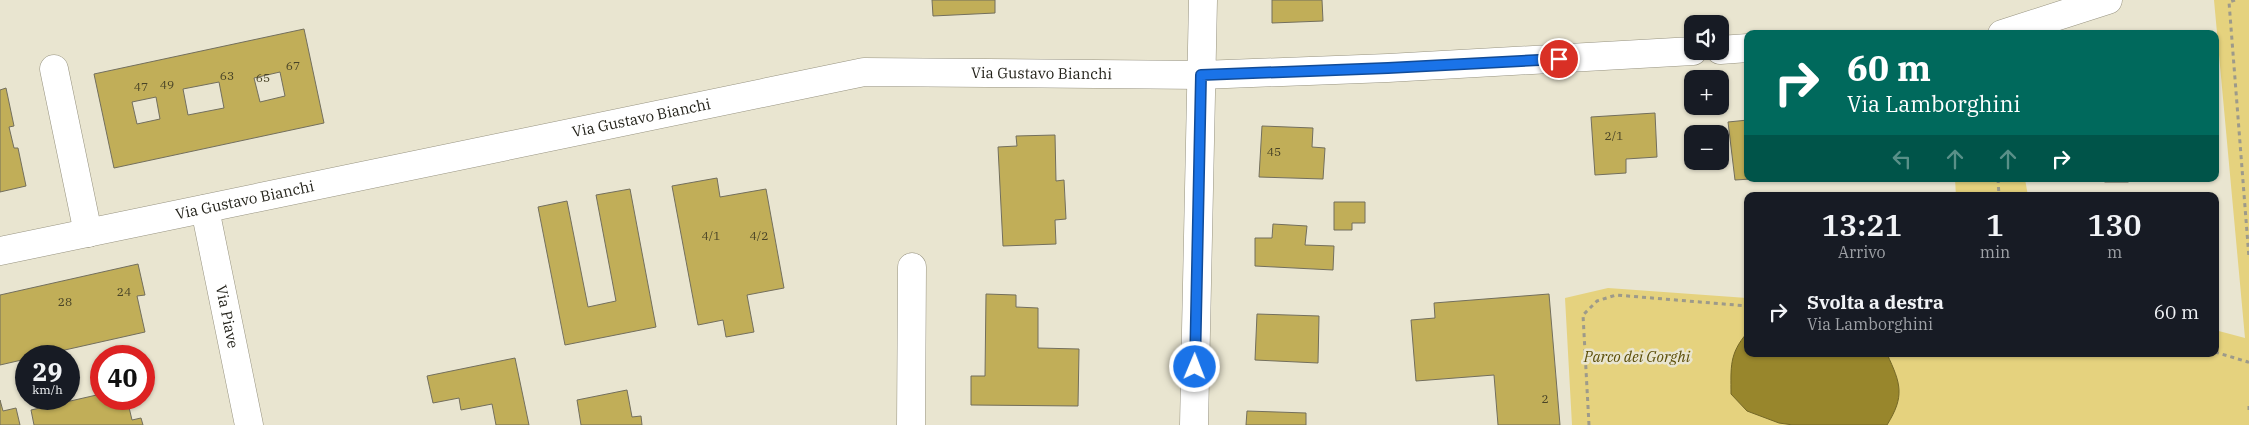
<!DOCTYPE html>
<html lang="it">
<meta charset="utf-8">
<style>
:root{--surface:#171b24;--page:#20242c;--text:#f1f3f6;--muted:#9ea1a6}
body{margin:0;font-family:"IBM Plex Serif",serif;background:var(--page);color:var(--text);height:100vh;display:flex;flex-direction:column;font-size:19px;white-space:nowrap}
*{box-sizing:border-box;margin:0}
p{font-size:16px;color:var(--muted)}
.icon{flex:none;width:28px;height:28px;fill:none;stroke:currentColor;stroke-width:2;stroke-linecap:round;stroke-linejoin:round}
.map{position:relative;flex:1;overflow:hidden}
.panel{position:absolute;left:1744px;top:192px;width:475px;height:165px;display:flex;flex-direction:column;background:var(--surface);border-radius:10px;box-shadow:0 1px 4px #0004}
.panel>*{flex:none}
.banner{position:absolute;left:1744px;top:30px;width:475px;height:152px;border-radius:10px;box-shadow:0 1px 4px #0004;background:#00695c;color:#fff;overflow:hidden}
.controls{position:absolute;left:1684px;top:15px;display:grid;gap:10px}
.controls a{display:grid;place-items:center;width:45px;height:45px;border-radius:10px;background:var(--surface);box-shadow:0 1px 4px #0004;font-size:25px}
.speed{position:absolute;left:15px;top:345px;display:flex;gap:10px;font-size:25px;font-weight:700;text-align:center}
.speed>*{display:grid;place-content:center;width:65px;height:65px;border-radius:50%;background:var(--surface);box-shadow:0 1px 4px #0004;line-height:1}
.speed small{font-size:12px;font-weight:400}
.speed .limit{border:8px solid #d22;background:#fff;color:#111}
.pin{position:absolute;display:grid;place-items:center;width:42px;height:42px;color:#fff;margin:-21px;border:2px solid #fff;border-radius:50%;box-shadow:0 1px 5px #0007}
.me{position:absolute;width:55px;margin:-28px;rotate:1deg;stroke-linejoin:round;filter:drop-shadow(0 0 4px #0008)}
.turn{display:flex;align-items:center;gap:18px;height:105px;padding:0 20px;font-size:22px}
.turn .icon{width:65px;height:65px;stroke-width:2.5}
.turn b{display:block;font-size:35px;line-height:42px}
.lanes{display:flex;align-items:center;height:48px;padding:0 20px;background:#0003;justify-content:center;gap:25px;direction:ltr}
.lanes .off{opacity:.35}
.eta{display:flex;justify-content:space-evenly;align-items:center;height:85px;text-align:center}
.eta b{font-size:30px;font-weight:600;line-height:35px}
ul{padding:0;list-style:none}
li{display:flex;align-items:center;gap:15px;height:70px;padding:0 20px}
li div{flex:1}
li b{display:block;font-size:19px}
li em{font-style:normal}
.map>svg:first-child{display:block}
.green{fill:#e5d27e}
.water{fill:#98862c;stroke:#746726}
.building{fill:#c1ae58;stroke:#736f5d;fill-rule:evenodd}
.lines{fill:none;stroke-linecap:round;stroke-linejoin:round}
.street-casing{stroke:#979380;stroke-width:29}
.secondary-casing{stroke:#979380;stroke-width:29}
.path{stroke:#9d9a8a;stroke-width:3;stroke-dasharray:4 4;stroke-linecap:butt}
.street{stroke:#fff;stroke-width:28}
.secondary{stroke:#fff;stroke-width:28}
.route-casing{stroke:#114b97;stroke-width:12}
.route{stroke:#1a73e8;stroke-width:9}
.labels{text-anchor:middle;stroke-width:5;stroke-linejoin:round;paint-order:stroke}
.number-label{font-size:12px;fill:#484327}
.street-label{font-size:15px;fill:#201f17;stroke:#e9e5d0}
.park-label{font-size:15px;font-style:italic;fill:#5b4e08;stroke:#e9e5d0}
</style>
<div class="map">
<svg width="2249" height="425" viewBox="0 0 2249 425">
<rect width="100%" height="100%" fill="#e9e5d0"/>
<g class="green">
<path d="M2214,0H2249V425H1572L1565,298L1608,288L1747,298L1748,354H2215V330L2245,338Z"/>
<path d="M1955,179H2025L2028,196H1956Z"/>
</g>
<path class="water" d="M1747,333L1748,354H1887C1901,384 1905,396 1887,425H1793L1779,423L1747,411L1731,394C1731,367 1729,354 1747,333Z"/>
<g class="building">
<path d="M932,0H995V13L933,16Z"/>
<path d="M1272,0H1322L1323,21L1272,23Z"/>
<path d="M304,29L324,123L114,168L94,74ZM280,72L285,96L260,102L254,78ZM219,82L224,108L188,115L183,89ZM156,97L160,119L137,124L132,102Z"/>
<path d="M6,88L14,126L9,127L14,148H18L26,186L0,192V90Z"/>
<path d="M1655,113L1657,157L1626,159V173L1595,175L1591,117Z"/>
<path d="M1748,120V179H1751L1735,180L1728,122Z"/>
<path d="M1262,126L1313,128L1312,147L1325,148L1323,179L1259,177Z"/>
<path d="M1055,135L1056,181L1064,180L1066,219L1055,220L1056,244L1003,246L998,147L1017,146L1016,136Z"/>
<path d="M717,178L720,197L766,189L784,288L747,295L754,332L726,337L723,320L698,325L672,186Z"/>
<rect x="2105" y="179" width="23" height="3"/>
<path d="M630,189L656,327L565,345L538,207L567,201L588,307L616,301L596,195Z"/>
<path d="M1334,202H1365V223H1352V230H1334Z"/>
<path d="M1273,224L1307,226L1305,245L1334,246L1333,270L1255,266V238H1272Z"/>
<path d="M138,264L145,295L137,296L145,332L38,356H26V359L0,365V295Z"/>
<path d="M986,294L1016,295V307L1038,308V348L1079,349L1078,406L971,405V376H985Z"/>
<path d="M1549,294L1560,425H1498L1494,375L1416,381L1411,320L1435,318L1434,303Z"/>
<path d="M1257,314L1319,316L1318,363L1255,360Z"/>
<path d="M515,358L529,425H496L492,404L461,410L459,398L433,403L427,376Z"/>
<path d="M627,390L632,417L641,416L642,425H581L577,400Z"/>
<path d="M101,394V399H127L132,420L141,418L143,425H34L31,410Z"/>
<path d="M0,400L3,411L16,408L20,425H0Z"/>
<path d="M1247,411L1306,413V425H1246Z"/>
</g>
<g class="lines">
<g class="street-casing">
<g id="street">
<path d="M2002,34L2108,0"/>
<path d="M1720,50L1748,48"/>
<path d="M54,69L88,233"/>
<path id="s1" d="M205,209L249,425"/>
<path id="s2" d="M0,251L864,72L1201,75L1388,68L1693,51"/>
<path d="M911,425L912,267"/>
</g>
</g>
<g class="secondary-casing">
<path id="secondary" d="M1194,425L1203,0"/>
</g>
<g class="path">
<path d="M2235,0L2229,2L2249,258"/>
<path d="M1998,179L1999,196"/>
<path d="M2215,352L2248,362L2249,359"/>
<path d="M2249,406V412"/>
<path d="M1589,425L1583,315L1597,301L1616,295L1748,306"/>
</g>
<use href="#street" class="street"/>
<use href="#secondary" class="secondary"/>
</g>
<g class="lines">
<g class="route-casing">
<path id="route" d="M1195,367L1201,75L1388,68L1559,59"/>
</g>
<use href="#route" class="route"/>
</g>
<g class="labels">
<g class="number-label">
<text x="293" y="70">67</text>
<text x="227" y="80">63</text>
<text x="263" y="82">65</text>
<text x="167" y="89">49</text>
<text x="141" y="91">47</text>
<text x="1614" y="140">2/1</text>
<text x="1274" y="156">45</text>
<text x="711" y="240">4/1</text>
<text x="759" y="240">4/2</text>
<text x="124" y="296">24</text>
<text x="65" y="306">28</text>
<text x="1545" y="403">2</text>
</g>
<g class="street-label">
<text dy="5" stroke="none"><textPath href="#s2" startOffset="1060">Via Gustavo Bianchi</textPath></text>
<text dy="5" stroke="none"><textPath href="#s2" startOffset="655">Via Gustavo Bianchi</textPath></text>
<text dy="5" stroke="none"><textPath href="#s2" startOffset="250">Via Gustavo Bianchi</textPath></text>
<text dy="5" stroke="none"><textPath href="#s1" startOffset="110">Via Piave</textPath></text>
</g>
<g class="park-label">
<text x="1637" y="362">Parco dei Gorghi</text>
</g>
</g>
</svg>
<div class="controls">
<a><svg class="icon" aria-label="sound" viewBox="0 0 24 24"><path d="M4 9h4l5-4v14l-5-4H4zM17 9q2 3 0 6"/></svg></a>
<a>+</a>
<a>−</a>
</div>
<div class="speed"><div>29<small>km/h</small></div><div class="limit">40</div></div>
<div class="pin" style="left:1559px;top:59px;background:#d93025"><svg class="icon" aria-label="arrive" viewBox="0 0 24 24"><path d="M6 21V4h12l-3 4 3 4H6"/></svg></div>
<svg class="me" style="left:1195px;top:367px" viewBox="-20 -20 40 40"><circle r="17" fill="#1a73e8" stroke="#fff" stroke-width="3"/><path d="M0-11L8 9 0 5-8 9z" fill="#fff"/></svg>
<div class="banner">
<div class="turn"><svg class="icon" aria-label="right" viewBox="0 0 24 24"><path d="M7 20v-9h11M14 6l5 5-5 5"/></svg><div><b>60 m</b>Via Lamborghini</div></div>
<div class="lanes"><svg class="icon off" aria-label="left" viewBox="0 0 24 24"><path d="M17 20v-9H6M10 6l-5 5 5 5"/></svg><svg class="icon off" aria-label="ahead" viewBox="0 0 24 24"><path d="M12 20V5M6 11l6-6 6 6"/></svg><svg class="icon off" aria-label="ahead" viewBox="0 0 24 24"><path d="M12 20V5M6 11l6-6 6 6"/></svg><svg class="icon" aria-label="right" viewBox="0 0 24 24"><path d="M7 20v-9h11M14 6l5 5-5 5"/></svg></div>
</div>
<section class="panel">
<div class="eta">
<div><b>13:21</b><p>Arrivo</p></div>
<div><b>1</b><p>min</p></div>
<div><b>130</b><p>m</p></div>
</div>
<ul>
<li><svg class="icon" aria-label="right" viewBox="0 0 24 24"><path d="M7 20v-9h11M14 6l5 5-5 5"/></svg><div><b>Svolta a destra</b><p>Via Lamborghini</p></div><em>60 m</em></li>
</ul>
</section>
</div>
